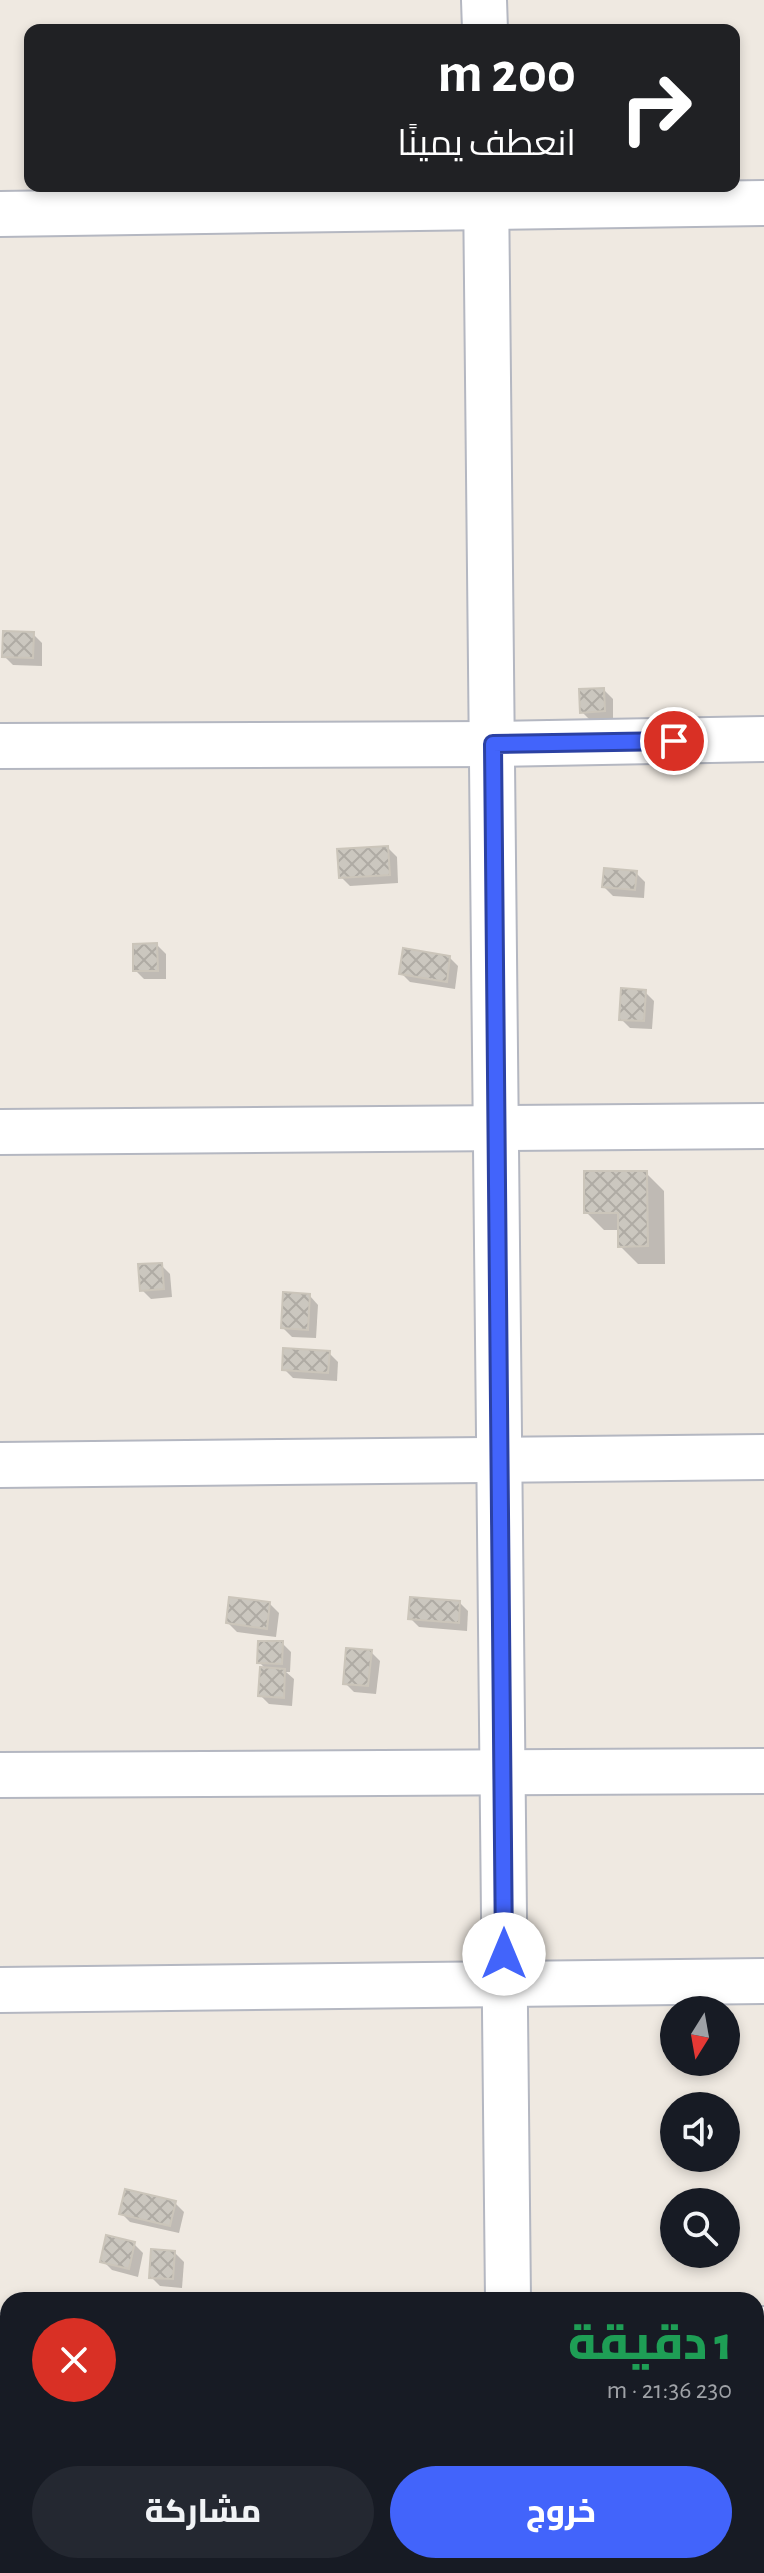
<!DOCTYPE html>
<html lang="ar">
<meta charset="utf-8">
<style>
:root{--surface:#171b24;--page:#242831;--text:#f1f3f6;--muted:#9ea1a6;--accent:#4264fb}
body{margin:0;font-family:"Alegreya Sans",Cairo,sans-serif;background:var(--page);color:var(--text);direction:rtl;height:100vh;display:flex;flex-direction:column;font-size:30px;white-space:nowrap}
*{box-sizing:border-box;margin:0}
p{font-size:26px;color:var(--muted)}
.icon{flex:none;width:44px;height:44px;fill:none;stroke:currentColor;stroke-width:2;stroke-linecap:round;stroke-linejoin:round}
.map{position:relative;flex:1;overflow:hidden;direction:ltr}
.side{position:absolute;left:0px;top:2292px;width:764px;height:282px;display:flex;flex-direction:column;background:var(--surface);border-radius:24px 24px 0 0;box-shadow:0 4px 12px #0003;direction:rtl}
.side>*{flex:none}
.top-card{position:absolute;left:24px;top:24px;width:716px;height:168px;border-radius:16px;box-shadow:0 4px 12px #0003;direction:rtl;background:#202124;color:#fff;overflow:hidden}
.needle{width:52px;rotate:191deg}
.controls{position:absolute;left:660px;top:1996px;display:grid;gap:16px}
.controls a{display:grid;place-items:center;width:80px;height:80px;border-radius:50%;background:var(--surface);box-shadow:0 4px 12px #0003;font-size:40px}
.pin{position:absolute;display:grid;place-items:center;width:68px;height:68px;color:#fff;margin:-34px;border:4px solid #fff;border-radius:50%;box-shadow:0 2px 8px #0007}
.me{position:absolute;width:88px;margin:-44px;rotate:0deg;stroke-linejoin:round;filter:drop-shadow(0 0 6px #0008)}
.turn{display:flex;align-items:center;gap:28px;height:168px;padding:0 32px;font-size:36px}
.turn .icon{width:104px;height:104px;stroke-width:2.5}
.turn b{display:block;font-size:56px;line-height:68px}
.round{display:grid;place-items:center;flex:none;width:84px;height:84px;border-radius:42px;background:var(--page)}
.head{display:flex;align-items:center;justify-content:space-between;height:136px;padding:0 32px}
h1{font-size:48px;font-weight:800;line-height:60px;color:#1e9e55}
.button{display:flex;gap:16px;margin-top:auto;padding:16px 32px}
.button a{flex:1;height:92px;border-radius:48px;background:var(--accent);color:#fff;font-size:32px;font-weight:800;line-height:92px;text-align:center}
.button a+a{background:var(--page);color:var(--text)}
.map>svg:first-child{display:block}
.shadow{fill:#0003}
.building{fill:url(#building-cross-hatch);stroke:#cbc5ba;stroke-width:2}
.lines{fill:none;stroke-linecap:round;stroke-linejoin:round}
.minor-casing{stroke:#b4b7c1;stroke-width:48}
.minor{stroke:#fff;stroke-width:44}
.route-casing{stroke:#2b41a3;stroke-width:20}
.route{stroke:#4264fb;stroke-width:14}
</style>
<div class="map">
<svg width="764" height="2573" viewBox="0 0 764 2573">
<defs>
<pattern id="building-cross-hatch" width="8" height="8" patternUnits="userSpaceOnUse" patternTransform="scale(2)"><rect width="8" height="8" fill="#cbc7bf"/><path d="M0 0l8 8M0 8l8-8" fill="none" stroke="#afaba4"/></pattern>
</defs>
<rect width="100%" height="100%" fill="#efe9e1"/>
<g class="shadow">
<path d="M33,634L42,643V666L13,665L4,656Z"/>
<path d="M604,690L613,699V720L591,721L582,712Z"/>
<path d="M388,848L397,857L398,883L350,886L341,877Z"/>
<path d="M636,873L645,882L644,898L613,896L604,887Z"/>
<path d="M157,945L166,954V979H144L135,970Z"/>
<path d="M450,958L458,966L455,989L410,982L401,973Z"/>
<path d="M645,992L654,1001L652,1029L630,1028L621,1019Z"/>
<path d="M646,1173L664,1191L665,1264H638L620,1246V1230H604L586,1212Z"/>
<path d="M161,1265L170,1274L172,1297L151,1299L142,1290Z"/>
<path d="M310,1296L318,1305L316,1338L292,1337L283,1328Z"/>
<path d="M329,1353L338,1362L337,1381L293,1378L284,1369Z"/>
<path d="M459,1602L468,1611L467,1631L419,1627L410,1618Z"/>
<path d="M270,1604L279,1613L276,1637L237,1632L228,1623Z"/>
<path d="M282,1643L291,1652L290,1672H286L294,1679L292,1706L269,1704L260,1695L266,1669L259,1662Z"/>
<path d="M371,1652L380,1661L376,1694L354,1692L345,1683Z"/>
<path d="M126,2192L175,2203L184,2212L179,2233L130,2222L121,2213Z"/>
<path d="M134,2244L143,2253L138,2277L112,2270L103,2261Z"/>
<path d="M175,2253L184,2262L182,2288L160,2286L151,2277Z"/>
<path d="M0,2489L5,2494L0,2512Z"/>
<path d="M206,2566H240V2573H213Z"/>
</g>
<g class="building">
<path d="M3,631L34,632L33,658L2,657Z"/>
<path d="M604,688L605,711L580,713L579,689Z"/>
<path d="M388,846L390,875L339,878L337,849Z"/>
<path d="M604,868L637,871L635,890L602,887Z"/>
<path d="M157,943L158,971H133V944Z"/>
<path d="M403,948L450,956L447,982L399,974Z"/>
<path d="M621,988L646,990L644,1021L619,1020Z"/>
<path d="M584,1171H647L648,1246L618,1247V1213H584Z"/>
<path d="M162,1263L164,1289L140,1291L138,1264Z"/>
<path d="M283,1292L310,1294L308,1330L281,1328Z"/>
<path d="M283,1348L330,1351L328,1373L282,1370Z"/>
<path d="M229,1597L270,1602L267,1629L226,1623Z"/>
<path d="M410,1597L460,1601L459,1623L408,1619Z"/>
<path d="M258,1641H283L282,1664L257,1663Z"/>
<path d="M346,1648L372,1650L368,1686L343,1684Z"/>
<path d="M260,1667L285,1669L284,1698L258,1696Z"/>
<path d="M125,2189L176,2201L170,2226L119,2214Z"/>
<path d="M106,2235L135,2242L129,2269L100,2262Z"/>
<path d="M151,2249L175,2251L173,2279L149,2278Z"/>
</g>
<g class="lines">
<g class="minor-casing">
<g id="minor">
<path d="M484,0L485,30"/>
<path d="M486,186L508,2300"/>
<path d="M0,214L764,203"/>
<path d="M0,746L493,744L764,739"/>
<path d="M0,1132L764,1126"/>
<path d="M0,1465L764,1457"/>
<path d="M0,1775L764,1771"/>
<path d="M0,1990L764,1981"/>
<path d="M756,2329H764"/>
<path d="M0,2336H8"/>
<path d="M511,2566V2573"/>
</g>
</g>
<use href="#minor" class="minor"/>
</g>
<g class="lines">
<g class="route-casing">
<path id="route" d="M504,1954L493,744L674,741"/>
</g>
<use href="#route" class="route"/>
</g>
</svg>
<div class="controls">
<a><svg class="needle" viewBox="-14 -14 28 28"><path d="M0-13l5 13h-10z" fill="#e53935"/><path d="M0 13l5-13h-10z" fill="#9ea1a6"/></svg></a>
<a><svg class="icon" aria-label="sound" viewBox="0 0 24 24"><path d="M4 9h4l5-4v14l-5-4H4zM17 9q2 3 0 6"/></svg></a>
<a><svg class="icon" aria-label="search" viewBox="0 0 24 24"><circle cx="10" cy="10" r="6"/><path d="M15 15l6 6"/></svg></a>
</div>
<div class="pin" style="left:674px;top:741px;background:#d93025"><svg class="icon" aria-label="arrive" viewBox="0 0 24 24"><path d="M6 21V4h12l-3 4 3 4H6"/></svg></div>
<svg class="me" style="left:504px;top:1954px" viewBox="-20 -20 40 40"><circle r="19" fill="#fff"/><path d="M0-13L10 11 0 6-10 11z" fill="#4264fb"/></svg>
<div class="top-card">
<div class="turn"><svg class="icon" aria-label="right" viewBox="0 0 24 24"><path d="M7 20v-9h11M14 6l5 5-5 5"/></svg><div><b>200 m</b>انعطف يمينًا</div></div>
</div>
<section class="side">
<div class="head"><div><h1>1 دقيقة</h1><p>230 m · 21:36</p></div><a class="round" style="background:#d93025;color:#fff"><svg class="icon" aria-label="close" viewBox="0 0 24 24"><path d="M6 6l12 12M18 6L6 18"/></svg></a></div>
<div class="button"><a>خروج</a><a>مشاركة</a></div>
</section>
</div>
